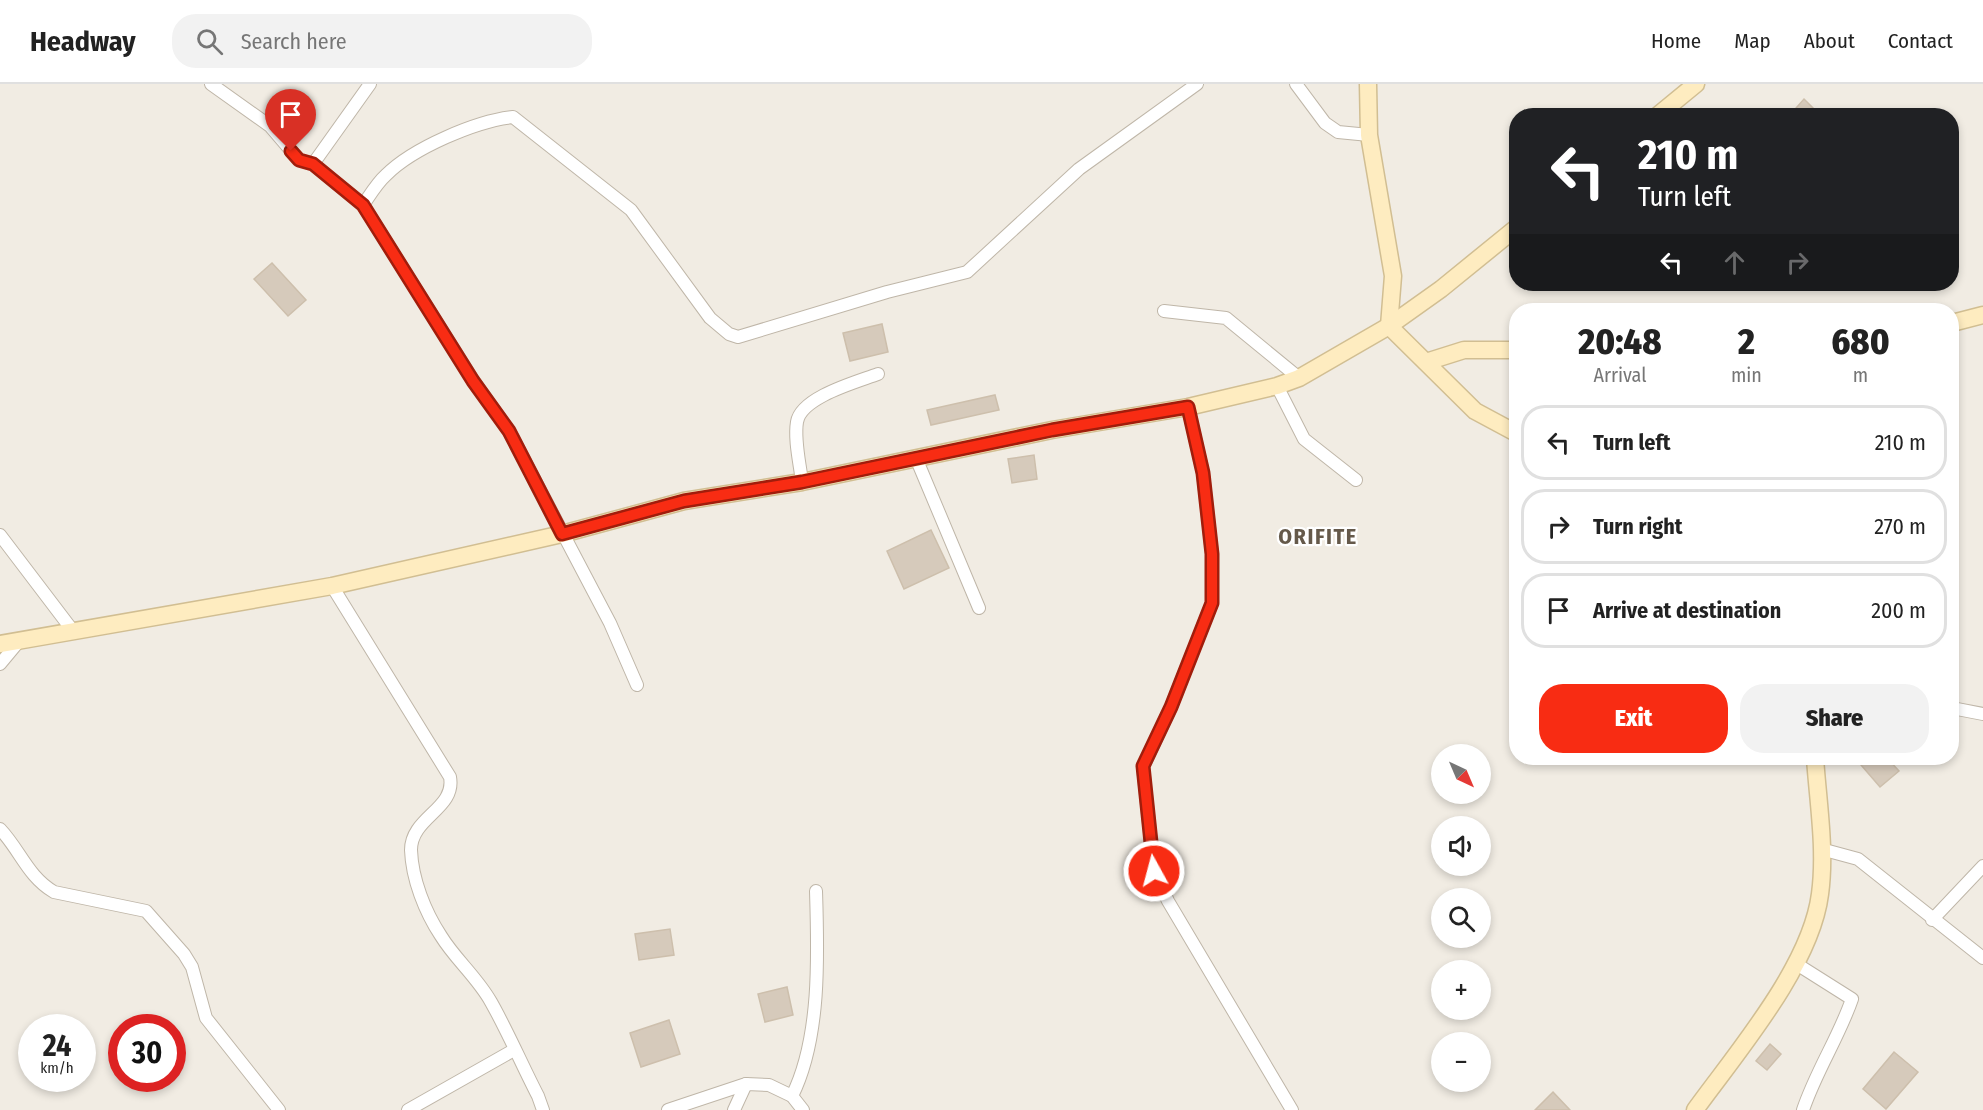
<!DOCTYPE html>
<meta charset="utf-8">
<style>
:root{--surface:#fff;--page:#f2f2f2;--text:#222;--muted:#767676;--line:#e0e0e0;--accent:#f82c13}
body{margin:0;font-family:"Fira Sans Condensed",sans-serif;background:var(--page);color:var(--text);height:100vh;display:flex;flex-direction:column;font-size:22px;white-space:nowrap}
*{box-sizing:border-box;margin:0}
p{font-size:20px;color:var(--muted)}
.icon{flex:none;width:33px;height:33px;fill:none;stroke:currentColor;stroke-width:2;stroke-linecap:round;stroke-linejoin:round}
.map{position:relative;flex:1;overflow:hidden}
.details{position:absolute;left:1509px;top:219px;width:450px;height:462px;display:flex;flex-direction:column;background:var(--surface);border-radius:24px;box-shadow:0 3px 9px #0003}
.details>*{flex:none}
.guide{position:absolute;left:1509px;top:24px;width:450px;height:183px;border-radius:24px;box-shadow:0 3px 9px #0003;background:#202124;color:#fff;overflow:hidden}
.needle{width:39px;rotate:136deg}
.controls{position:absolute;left:1431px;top:660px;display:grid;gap:12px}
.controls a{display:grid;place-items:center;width:60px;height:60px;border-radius:50%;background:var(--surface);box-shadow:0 3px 9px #0003;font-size:30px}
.speed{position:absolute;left:18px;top:930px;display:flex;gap:12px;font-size:30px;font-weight:700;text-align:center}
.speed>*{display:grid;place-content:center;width:78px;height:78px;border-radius:50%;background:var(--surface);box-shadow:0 3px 9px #0003;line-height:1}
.speed small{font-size:15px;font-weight:400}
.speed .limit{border:9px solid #d22;background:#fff;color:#111}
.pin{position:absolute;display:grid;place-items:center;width:51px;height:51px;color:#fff;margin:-62px -26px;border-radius:50% 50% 50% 0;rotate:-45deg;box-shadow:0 0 6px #0007}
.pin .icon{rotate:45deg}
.me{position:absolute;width:66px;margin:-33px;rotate:353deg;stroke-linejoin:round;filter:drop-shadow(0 0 4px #0008)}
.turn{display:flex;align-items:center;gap:21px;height:126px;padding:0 30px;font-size:27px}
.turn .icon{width:78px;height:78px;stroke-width:2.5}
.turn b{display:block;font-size:42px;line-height:51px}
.lanes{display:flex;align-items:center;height:57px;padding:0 30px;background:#0003;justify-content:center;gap:30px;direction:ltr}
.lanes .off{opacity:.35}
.eta{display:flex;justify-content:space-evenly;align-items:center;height:102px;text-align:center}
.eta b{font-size:36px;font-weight:800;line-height:42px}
.primary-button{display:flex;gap:12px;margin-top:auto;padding:12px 30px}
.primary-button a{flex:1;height:69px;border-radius:24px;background:var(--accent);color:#fff;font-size:24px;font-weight:800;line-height:69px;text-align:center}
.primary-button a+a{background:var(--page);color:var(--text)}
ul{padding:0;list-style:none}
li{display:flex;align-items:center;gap:18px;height:75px;margin:0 12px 9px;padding:0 18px;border:3px solid var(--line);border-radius:24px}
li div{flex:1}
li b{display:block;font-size:22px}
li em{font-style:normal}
header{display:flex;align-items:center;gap:36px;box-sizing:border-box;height:84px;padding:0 30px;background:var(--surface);border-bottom:2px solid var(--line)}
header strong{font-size:28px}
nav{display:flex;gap:33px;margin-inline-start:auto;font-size:21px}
.search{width:420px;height:54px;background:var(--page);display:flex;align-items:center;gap:15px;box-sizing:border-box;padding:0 21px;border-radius:24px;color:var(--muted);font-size:22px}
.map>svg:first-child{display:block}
.building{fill:#d6cabb;stroke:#cdbfac;stroke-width:1.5}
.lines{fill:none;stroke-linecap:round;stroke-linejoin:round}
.street-casing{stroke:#bfb6a8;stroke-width:14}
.secondary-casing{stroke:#d1be92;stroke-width:19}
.street{stroke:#fff;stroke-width:12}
.secondary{stroke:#feecc0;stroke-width:16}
.route-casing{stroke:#a11d0c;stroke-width:15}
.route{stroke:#f82c13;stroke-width:10}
.labels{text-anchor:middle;stroke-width:4.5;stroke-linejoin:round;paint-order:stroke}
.district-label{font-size:22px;font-weight:bold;letter-spacing:1.5px;fill:#65594a;stroke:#fff}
</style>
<header>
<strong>Headway</strong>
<div class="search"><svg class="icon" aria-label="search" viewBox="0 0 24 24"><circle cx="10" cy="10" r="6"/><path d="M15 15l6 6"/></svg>Search here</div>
<nav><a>Home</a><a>Map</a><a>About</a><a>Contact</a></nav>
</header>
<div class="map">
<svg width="1983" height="1026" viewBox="0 0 1983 1026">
<rect width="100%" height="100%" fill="#f1ece3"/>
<g class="building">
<path d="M1804,15L1821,32H1789Z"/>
<path d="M272,179L306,216L288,232L254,195Z"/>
<path d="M882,240L888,268L850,277L843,249Z"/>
<path d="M995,311L999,326L931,341L927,326Z"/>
<path d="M1034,371L1037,395L1012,399L1008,375Z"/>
<path d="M931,446L949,484L904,505L887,467Z"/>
<path d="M1855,674H1887L1899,687L1880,703Z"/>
<path d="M670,845L674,871L639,876L635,850Z"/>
<path d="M787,903L793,931L765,938L758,910Z"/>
<path d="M669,936L680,970L641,983L630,949Z"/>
<path d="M1770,960L1781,970L1767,986L1756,977Z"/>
<path d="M1894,968L1918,988L1886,1025L1863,1005Z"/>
<path d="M1553,1008L1570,1026H1535Z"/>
</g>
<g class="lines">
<g class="street-casing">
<g id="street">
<path d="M211,0L270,42L299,76L313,80L363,121L473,296L509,347L610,539L637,601"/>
<path d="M1296,0L1325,39L1338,48L1369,51"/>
<path d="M313,80L370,0"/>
<path d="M363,121C370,111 377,99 386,91C413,64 476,37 513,33L631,126L710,234L729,250L738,253L887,208L967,188L1079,85L1197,0"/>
<path d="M1164,227L1226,234L1299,294"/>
<path d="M1277,302L1304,355L1356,396"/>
<path d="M1188,323L1203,389L1212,470V519L1171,623L1143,683L1154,787L1168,817L1292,1026"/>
<path d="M916,374L979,524"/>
<path d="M802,398C800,380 794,356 797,338C801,313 857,298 878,290"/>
<path d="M0,451L73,547"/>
<path d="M332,502L450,693C456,725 411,733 411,766C412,795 425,828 441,852C455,875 477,893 491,918C508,948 522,981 538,1012L543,1026"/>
<path d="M0,580L20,556"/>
<path d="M1952,624L1983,630"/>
<path d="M0,745C20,766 28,793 54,808L146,827L184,870L192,883L206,934L279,1026"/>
<path d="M1821,765L1858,775L1983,874"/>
<path d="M1932,836L1983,782"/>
<path d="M1795,879L1852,915C1839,953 1816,987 1803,1026"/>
<path d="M792,1012C821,954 818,870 816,807"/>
<path d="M408,1026L514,966"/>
<path d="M668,1026L746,1000L769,1001L792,1012L803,1026"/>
<path d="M734,1026L746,1000"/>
</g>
</g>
<g class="secondary-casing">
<g id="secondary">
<path d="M1368,0L1369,51L1393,192L1389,242L1475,327L1516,349"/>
<path d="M1657,32L1696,0"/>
<path d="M1952,239L1983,231"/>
<path d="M1426,278L1464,266H1516"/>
<path d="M0,560L332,502L562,450L684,417L802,398L1052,346L1188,323L1277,302L1299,294L1389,242L1441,205L1516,144"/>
<path d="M1695,1026C1737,968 1811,882 1820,810C1826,766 1818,718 1815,674"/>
</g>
</g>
<use href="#street" class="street"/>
<use href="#secondary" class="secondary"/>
</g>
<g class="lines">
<g class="route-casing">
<path id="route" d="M291,67L299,76L313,80L363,121L473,297L509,347L562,450L684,417L802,398L1052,346L1188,323L1203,389L1212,470V519L1171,623L1143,682L1154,787"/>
</g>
<use href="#route" class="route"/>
</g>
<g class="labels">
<g class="district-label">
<text x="1318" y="460">ORIFITE</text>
</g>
</g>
</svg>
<div class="controls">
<a><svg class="needle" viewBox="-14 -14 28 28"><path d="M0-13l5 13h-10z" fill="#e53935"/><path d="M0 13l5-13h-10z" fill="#767676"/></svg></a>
<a><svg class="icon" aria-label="sound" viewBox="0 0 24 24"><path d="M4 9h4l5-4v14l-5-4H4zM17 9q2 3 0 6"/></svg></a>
<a><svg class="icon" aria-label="search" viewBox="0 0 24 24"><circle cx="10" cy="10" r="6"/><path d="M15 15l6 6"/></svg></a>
<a>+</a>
<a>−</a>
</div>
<div class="speed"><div>24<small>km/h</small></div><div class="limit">30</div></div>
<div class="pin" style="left:291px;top:67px;background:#d93025"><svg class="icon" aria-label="arrive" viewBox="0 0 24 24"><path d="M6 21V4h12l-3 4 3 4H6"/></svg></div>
<svg class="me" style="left:1154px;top:787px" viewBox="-20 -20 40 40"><circle r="17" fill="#f82c13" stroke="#fff" stroke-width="3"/><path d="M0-11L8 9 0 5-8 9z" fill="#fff"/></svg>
<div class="guide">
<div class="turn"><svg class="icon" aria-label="left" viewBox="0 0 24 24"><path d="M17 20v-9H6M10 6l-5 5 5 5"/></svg><div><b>210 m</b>Turn left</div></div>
<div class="lanes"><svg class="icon" aria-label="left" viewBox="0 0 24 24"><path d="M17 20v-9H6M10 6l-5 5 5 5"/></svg><svg class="icon off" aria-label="ahead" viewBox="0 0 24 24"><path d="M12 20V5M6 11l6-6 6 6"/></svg><svg class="icon off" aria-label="right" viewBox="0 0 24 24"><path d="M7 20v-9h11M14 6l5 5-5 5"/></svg></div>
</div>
<section class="details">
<div class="eta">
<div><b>20:48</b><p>Arrival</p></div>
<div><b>2</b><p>min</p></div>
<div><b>680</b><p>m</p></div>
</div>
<ul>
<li><svg class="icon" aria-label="left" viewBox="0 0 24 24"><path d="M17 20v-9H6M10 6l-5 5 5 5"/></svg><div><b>Turn left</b></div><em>210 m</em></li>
<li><svg class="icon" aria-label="right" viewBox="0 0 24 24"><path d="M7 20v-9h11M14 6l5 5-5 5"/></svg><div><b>Turn right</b></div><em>270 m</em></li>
<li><svg class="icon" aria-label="arrive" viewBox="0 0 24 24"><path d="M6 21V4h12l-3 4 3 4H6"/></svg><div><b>Arrive at destination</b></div><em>200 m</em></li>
</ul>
<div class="primary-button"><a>Exit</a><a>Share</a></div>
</section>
</div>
